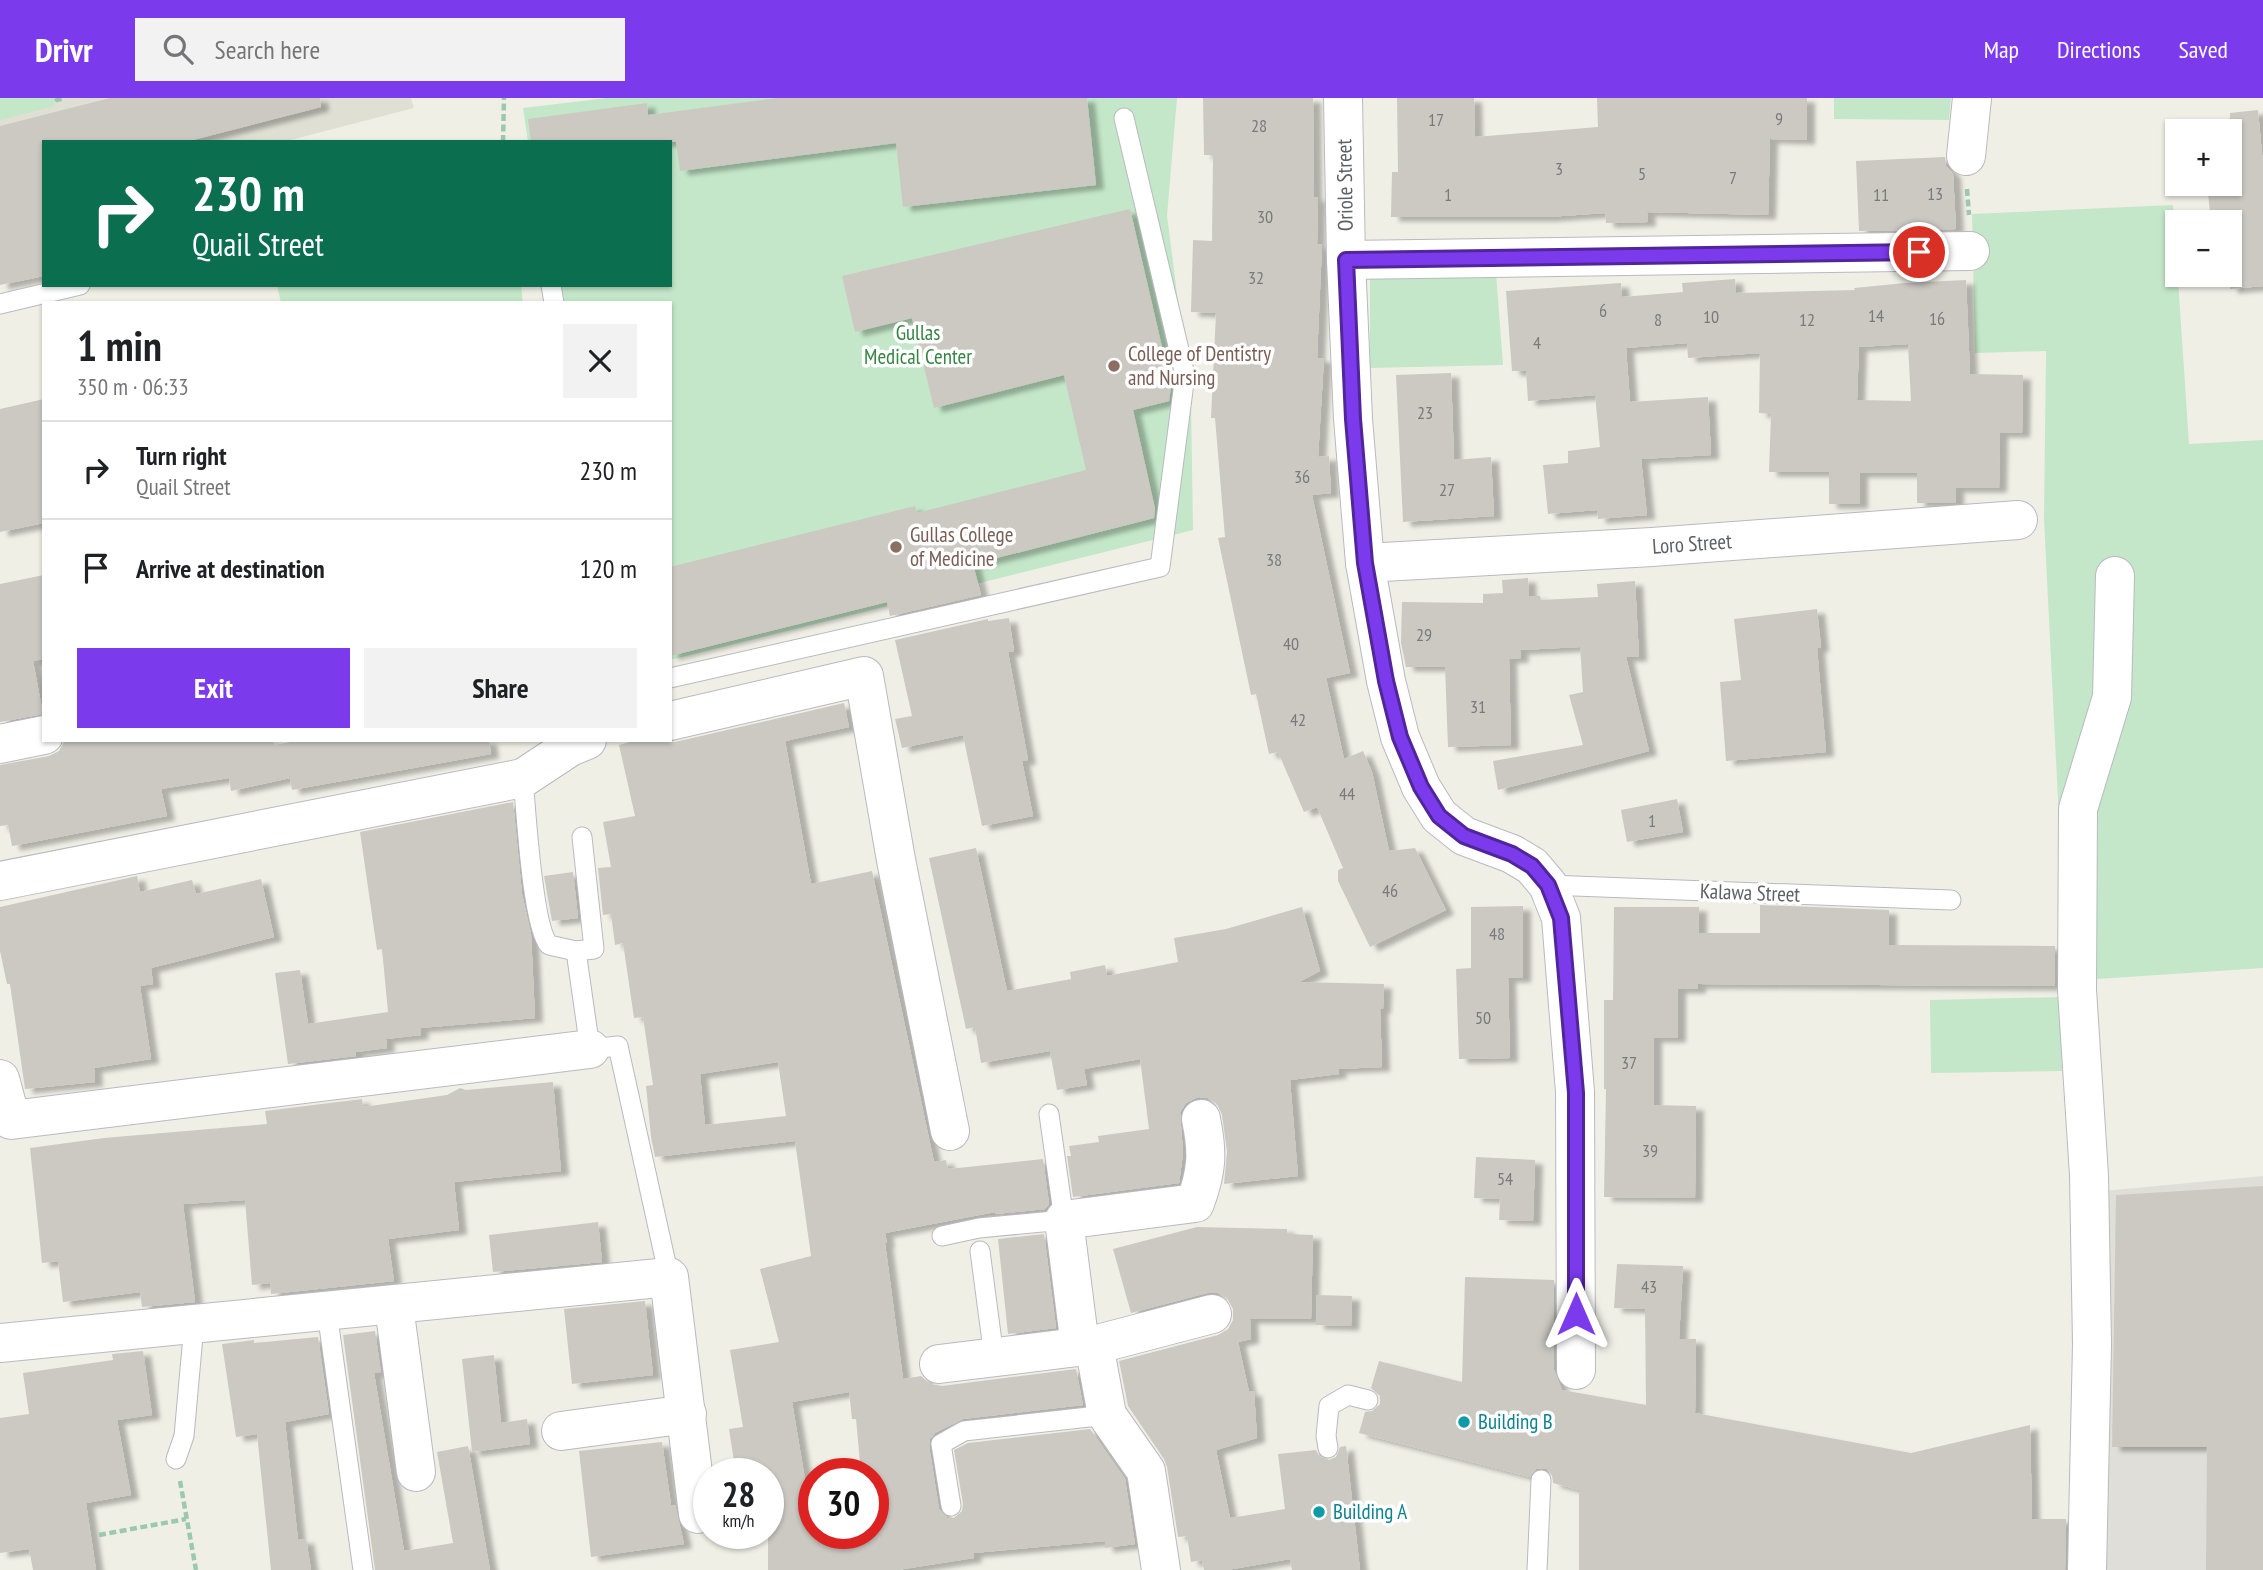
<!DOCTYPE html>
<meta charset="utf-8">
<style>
:root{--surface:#fff;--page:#f2f2f2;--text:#202124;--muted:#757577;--line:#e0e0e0;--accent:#7c3aed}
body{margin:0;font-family:"PT Sans Narrow",sans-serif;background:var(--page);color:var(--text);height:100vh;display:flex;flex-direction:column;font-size:26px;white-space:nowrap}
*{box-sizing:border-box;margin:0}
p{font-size:23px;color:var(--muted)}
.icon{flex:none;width:38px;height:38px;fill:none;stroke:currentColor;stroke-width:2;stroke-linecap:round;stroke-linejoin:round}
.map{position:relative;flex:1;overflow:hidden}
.details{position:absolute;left:42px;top:203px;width:630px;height:441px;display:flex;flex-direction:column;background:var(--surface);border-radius:0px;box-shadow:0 2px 5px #0004}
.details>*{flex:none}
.guide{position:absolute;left:42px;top:42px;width:630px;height:147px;border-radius:0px;box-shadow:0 2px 5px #0004;background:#0b6e4f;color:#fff;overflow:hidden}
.buttons{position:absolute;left:2165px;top:21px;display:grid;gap:14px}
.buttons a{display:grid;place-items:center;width:77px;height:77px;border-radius:0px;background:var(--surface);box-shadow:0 2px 5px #0004;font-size:35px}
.speed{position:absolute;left:693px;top:1360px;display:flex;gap:14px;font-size:35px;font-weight:700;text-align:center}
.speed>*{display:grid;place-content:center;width:91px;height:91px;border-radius:50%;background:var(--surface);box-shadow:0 2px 5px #0004;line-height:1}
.speed small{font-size:18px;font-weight:400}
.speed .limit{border:10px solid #d22;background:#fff;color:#111}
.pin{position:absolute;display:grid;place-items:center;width:60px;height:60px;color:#fff;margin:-30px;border:4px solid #fff;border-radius:50%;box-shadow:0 2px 7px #0007}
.me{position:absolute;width:77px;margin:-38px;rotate:0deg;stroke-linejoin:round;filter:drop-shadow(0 0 5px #0008)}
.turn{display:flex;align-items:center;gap:24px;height:147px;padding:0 35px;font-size:32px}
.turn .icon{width:91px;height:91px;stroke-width:2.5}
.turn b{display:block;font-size:49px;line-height:60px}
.round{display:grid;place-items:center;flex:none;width:74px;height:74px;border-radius:0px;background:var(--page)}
.headline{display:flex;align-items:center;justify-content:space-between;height:119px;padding:0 35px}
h1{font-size:42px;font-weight:800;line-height:52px}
.button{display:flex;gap:14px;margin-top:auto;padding:14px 35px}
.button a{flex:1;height:80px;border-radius:0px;background:var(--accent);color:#fff;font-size:28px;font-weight:800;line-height:80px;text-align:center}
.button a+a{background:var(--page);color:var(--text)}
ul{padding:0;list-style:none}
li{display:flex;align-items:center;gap:21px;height:98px;padding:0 35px;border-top:2px solid var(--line)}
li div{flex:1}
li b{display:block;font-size:26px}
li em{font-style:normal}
header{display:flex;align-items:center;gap:42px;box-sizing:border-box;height:98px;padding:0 35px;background:var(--accent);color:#fff}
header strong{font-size:33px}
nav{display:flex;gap:38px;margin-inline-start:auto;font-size:24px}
.search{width:490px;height:63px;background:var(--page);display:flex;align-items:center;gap:18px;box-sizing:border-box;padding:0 24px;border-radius:0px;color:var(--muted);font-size:26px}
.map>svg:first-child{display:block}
.industrial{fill:#dfded8}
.education{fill:#e0dfd4}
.green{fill:#c3e7c8}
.building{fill:#ccc9c3;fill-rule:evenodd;filter:url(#shadow)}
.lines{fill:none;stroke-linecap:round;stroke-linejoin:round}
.service-casing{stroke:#b9bac0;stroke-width:21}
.minor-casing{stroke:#b9bac0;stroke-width:40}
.path{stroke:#9cc8af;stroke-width:4.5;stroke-dasharray:7 3.5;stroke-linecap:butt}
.service{stroke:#fff;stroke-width:19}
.minor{stroke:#fff;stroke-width:38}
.route-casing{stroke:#51269a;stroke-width:18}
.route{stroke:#7c3aed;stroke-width:12}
.education-dot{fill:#8d6e63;stroke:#fff;stroke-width:2.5}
.culture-dot{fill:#0f9aa8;stroke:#fff;stroke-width:2.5}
.labels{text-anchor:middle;stroke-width:7;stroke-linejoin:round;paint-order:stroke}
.number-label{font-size:18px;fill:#7a7a7d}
.street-label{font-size:21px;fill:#5e6066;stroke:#fff}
.park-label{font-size:21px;fill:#368545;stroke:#fff}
.education-label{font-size:21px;fill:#785e54;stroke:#fff;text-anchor:start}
.culture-label{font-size:21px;fill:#0d838f;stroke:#fff;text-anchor:start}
</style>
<header>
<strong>Drivr</strong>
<div class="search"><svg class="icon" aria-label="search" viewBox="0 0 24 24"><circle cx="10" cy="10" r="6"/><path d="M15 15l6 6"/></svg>Search here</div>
<nav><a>Map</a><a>Directions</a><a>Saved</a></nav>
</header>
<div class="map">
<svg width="2263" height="1472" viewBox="0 0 2263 1472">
<defs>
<filter id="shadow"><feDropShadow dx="8" dy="4.5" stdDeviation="2" flood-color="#0004"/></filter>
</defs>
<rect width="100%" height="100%" fill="#f0efe6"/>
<path class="industrial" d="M2263,1078V1472H2106L2103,1093Z"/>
<path class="education" d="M0,0H411L414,10L283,44H44L0,116Z"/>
<g class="green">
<path d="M0,0H53L55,8L0,22Z"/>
<path d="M607,0H1177L1167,118L1191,303L1193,432L670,562V205H553L550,187H670V44H528L523,10Z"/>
<path d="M1834,0H1951L1949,22L1834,21Z"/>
<path d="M2173,107L2189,346L2263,342V870L2067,883L2044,421L2046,253L1975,255L1972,116Z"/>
<path d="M1381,173L1496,175L1503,267L1370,270V181Z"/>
<path d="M277,187H521L523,205H281Z"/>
<path d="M2061,899L2062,973L1931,975L1930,902Z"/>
</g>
<g class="building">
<path d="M110,0H320L321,9L185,44H44V178L0,187V28Z"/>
<path d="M777,0H1087L1096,87L903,109L896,45L680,73L676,44H531L528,21L647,5L648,17Z"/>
<path d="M1203,0H1313L1314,99H1318L1317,146L1322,147L1317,260H1324L1318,359L1329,358L1331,395L1312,397L1350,575L1326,580L1344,661L1363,653L1372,674L1389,753L1415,750L1446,812L1370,849L1338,783V772L1343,770L1317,709L1304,714L1278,654L1269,656L1256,596L1251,597L1218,440L1225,439L1215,320H1211L1216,215L1191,214L1193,142L1212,143L1213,57H1204Z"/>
<path d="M1397,0H1474L1475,39L1598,29L1597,0H1807V42L1770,41L1768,117L1647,114L1648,124L1606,125L1605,115L1548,119H1391L1392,74H1398Z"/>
<path d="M2258,12L2263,67V188L2230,191V124H2211L2207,86H2230V15Z"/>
<path d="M1945,59L1946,68L1953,76L1956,131L1859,133L1856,63Z"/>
<path d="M1130,111L1171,288L1169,303L1133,312L1155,411L1154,420L973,466L981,497L890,518L887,504L670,558V469L915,408L917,415L1086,372L1064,277L934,310L912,220L855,234L842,178Z"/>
<path d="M1735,181L1736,195L1855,192L1854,190L1905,185L1966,182L1970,276L2023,277L2022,335H2000L1999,390H1956V405H1917V375H1860V406H1829V374H1769L1771,316L1759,315L1760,255L1688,260L1687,245L1626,250L1630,304L1708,299L1711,357L1641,361L1647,417L1598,421L1597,412L1548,416L1543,367L1568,365V353L1600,349L1595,297L1528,303L1526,273H1512L1506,193L1621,185L1622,199L1683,194L1682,185ZM1908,246L1911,303L1857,302L1859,249Z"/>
<path d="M1451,275L1454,362L1491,359L1494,418L1403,424L1396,277Z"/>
<path d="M44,301V425L0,434V311Z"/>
<path d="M44,477V561L33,563L43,616L0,624V486Z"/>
<path d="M1528,480L1529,498H1540L1541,502L1598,499L1597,486L1635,483L1639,559H1626L1649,653L1498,692L1493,663L1583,647L1569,597L1583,594L1580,549L1520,552L1521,560L1509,561L1511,647L1448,649L1445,569H1406L1401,545L1402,504L1483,505V496L1503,495L1502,482Z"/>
<path d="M1817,511L1821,549L1817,550L1826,654L1726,663L1720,584L1741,582L1734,521Z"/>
<path d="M1009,520L1014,553L1008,554L1028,662L1022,663L1033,718L982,728L963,637L902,650L895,621L912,618L895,542L988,521V523Z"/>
<path d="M844,605L849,629L785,643L811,786L872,773L934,1064L946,1062L948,1071L1043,1061L1049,1106L1045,1111L995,1116V1114L885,1135L887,1145H885L903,1281L921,1278L930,1286L942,1288L1076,1271L1083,1307L963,1321L935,1335L930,1341L929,1348L939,1411L947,1420H954L962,1413L963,1406L954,1352L968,1345L1090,1331L1125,1381L1135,1446L1105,1450V1443L973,1455L974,1460L897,1472H768V1376H736L729,1331L743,1329L730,1252L779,1244L760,1171L811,1158L795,1043L655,1059L651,1039L646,988L653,987L643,919L634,920L623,845L615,847L611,816L603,817L598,770L611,769L603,724L635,718L619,647L637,642L675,644ZM778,964L786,1018L705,1027L700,976ZM849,1294L852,1321H856L861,1376H873V1435H814L792,1304Z"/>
<path d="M65,642H273L274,647L301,642H489L491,656L292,692L290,680L231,693L229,680L161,691L167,718L12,748L8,727L0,728V667L49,658L59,653Z"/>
<path d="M1677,701L1683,734L1627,744L1621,712Z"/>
<path d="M513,704L522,796L531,836L535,920L420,930L421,937L386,941L387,950L356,954V958L288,966L275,875L300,872L308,926L388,914L382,851L377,852L360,734Z"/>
<path d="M976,750L1007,893L1071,881L1070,874L1105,867L1107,878L1178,864L1174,840L1226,831L1302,809L1320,873L1299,884L1384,886L1383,911H1380L1382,969L1338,971L1339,976L1290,982L1298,1078L1224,1086L1227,1054L1222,1017L1217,1006L1208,1000L1198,999L1186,1005L1180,1014L1183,1055L1179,1085L1073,1099L1067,1058H1071L1069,1048L1099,1044L1098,1038L1149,1031L1140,961L1084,971L1087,987L1057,992L1050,953L981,965L975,929L966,931L929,760Z"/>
<path d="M573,774L578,820L552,823L544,778Z"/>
<path d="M137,778L140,794L192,782L196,796L261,781L274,839L151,870L153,886L140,888L151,961L94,970L95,984L25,991L10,886H7L0,853V809Z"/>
<path d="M1760,807L1889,812V847L2055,848V888L1698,886V891H1678V940H1654V1007L1696,1008L1695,1100L1604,1099L1606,991H1604V902H1613L1614,809H1699V835H1760Z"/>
<path d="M1523,808V880H1508L1510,960L1459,961L1456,871L1471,870V809Z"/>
<path d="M553,984L561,1073L454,1084L459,1132L388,1141L394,1183L271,1196L270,1185L252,1187L245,1102L183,1106L195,1204L142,1209L140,1194L63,1204L58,1163L42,1165L30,1050L104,1040L267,1026L265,1013L362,1001L363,1009L447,997L460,990L466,992Z"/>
<path d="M1476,1059L1535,1062L1533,1123L1499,1122L1500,1101L1474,1100Z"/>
<path d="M2263,1088V1472H2206L2207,1349H2112L2116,1097Z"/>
<path d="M598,1124L602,1164L493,1174L489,1137Z"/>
<path d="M1197,1129L1287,1131V1136L1313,1137L1311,1221H1250L1251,1241L1238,1244L1249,1294L1254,1293L1257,1340L1216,1352L1230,1420L1285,1411L1278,1356L1316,1352L1319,1358L1329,1362L1336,1359L1340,1349L1346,1348L1360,1472H1292L1290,1461L1227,1472H1204L1202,1462L1191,1464L1187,1438L1178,1439L1167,1369L1164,1361L1128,1308L1119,1263L1218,1237L1228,1231L1233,1222V1211L1227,1200L1218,1195H1207L1131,1215L1113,1151Z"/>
<path d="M1044,1136L1056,1230L1008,1236L998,1141Z"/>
<path d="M1617,1166L1683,1168L1679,1241H1696L1695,1315L1911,1355L2030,1327L2032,1421H2066L2065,1472H1579V1392L1553,1385L1552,1377L1547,1371H1536L1530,1379L1359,1335L1365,1314L1372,1313L1380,1306V1298L1371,1290L1379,1263L1462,1284L1465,1179L1554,1182V1272L1562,1292L1646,1307L1645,1211L1614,1210Z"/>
<path d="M1316,1197L1352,1198L1351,1228L1316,1227Z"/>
<path d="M645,1203L653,1277L572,1286L564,1211Z"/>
<path d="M375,1233L381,1275H374L404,1453L453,1445L437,1354L468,1348L490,1472H375L343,1237Z"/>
<path d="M318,1239L329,1316L285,1324L298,1442L306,1441L311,1472H271L257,1336L236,1339L222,1246L254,1242V1245Z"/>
<path d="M143,1253L152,1317L117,1322L131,1397L86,1405L96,1472H33L29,1451L0,1455V1320L29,1316L23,1275L113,1262L112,1256Z"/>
<path d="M494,1257L501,1325L527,1321L530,1346L472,1354L462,1261Z"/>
<path d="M662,1344L671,1407H675L684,1446L591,1459L579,1353Z"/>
</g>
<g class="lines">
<g class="service-casing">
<g id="service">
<path d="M551,187L554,205"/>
<path d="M0,206L80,187"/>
<path d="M670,580L1160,469L1185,277L1124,20"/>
<path d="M523,680C526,711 532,828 549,847L576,853"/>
<path d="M582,739L594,851L576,853L590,951L618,948L669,1179"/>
<path d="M1548,787L1951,802"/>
<path d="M942,1138L979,1130L1064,1122L1049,1016"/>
<path d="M980,1153L994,1259"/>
<path d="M327,1214L363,1472"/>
<path d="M1328,1350L1326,1338L1329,1308L1348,1297L1368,1302"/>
<path d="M176,1361L184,1338L194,1227"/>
<path d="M951,1408L941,1346L964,1333L1107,1317"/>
<path d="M1537,1472L1541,1382"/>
</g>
</g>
<g class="minor-casing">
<g id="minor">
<path d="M1343,0L1346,162L1353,321L1365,465L1386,583L1400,639L1421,689L1439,718L1464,738L1512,756L1532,768L1548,787L1561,820L1575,994L1576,1272"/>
<path d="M1966,58L1972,0"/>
<path d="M1346,162L1970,153"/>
<path d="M1365,465L1652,449L2018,422"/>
<path d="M670,623L864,578L896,762L950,1033"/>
<path d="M0,646L44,637"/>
<path d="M0,783L523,680L570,649L587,642"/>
<path d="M0,981L11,1022L590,951"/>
<path d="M394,1208L416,1374"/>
<path d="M0,1245L669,1179L698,1416"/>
<path d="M1094,1247L1107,1317L1146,1373L1161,1472"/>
<path d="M1080,1248L1064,1122L1195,1105C1207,1073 1208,1055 1201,1021"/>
<path d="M939,1266L1094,1247L1212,1216"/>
<path d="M561,1333L687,1316"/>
<path d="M2087,1472L2092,1246L2089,1077L2077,892L2078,711L2112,599L2115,478"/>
</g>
</g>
<g class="path">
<path d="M56,0L57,2L65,0"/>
<path d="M503,44L504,0"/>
<path d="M1967,91L1969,117"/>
<path d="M180,1383L196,1472"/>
<path d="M99,1437L186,1421"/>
</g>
<use href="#service" class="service"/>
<use href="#minor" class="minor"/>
</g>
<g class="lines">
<g class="route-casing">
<path id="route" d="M1576,1216V995L1561,820L1548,787L1532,768L1512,756L1464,738L1439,718L1421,689L1400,639L1386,583L1365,465L1353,321L1346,162L1919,154"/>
</g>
<use href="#route" class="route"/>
</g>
<g class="education-dot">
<circle cx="1114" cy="268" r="7"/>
<circle cx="896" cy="449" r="7"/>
</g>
<g class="culture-dot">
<circle cx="1464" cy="1324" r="7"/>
<circle cx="1319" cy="1414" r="7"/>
</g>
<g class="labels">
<g class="number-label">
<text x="1779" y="27">9</text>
<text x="1436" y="28">17</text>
<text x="1259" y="34">28</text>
<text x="1559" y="77">3</text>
<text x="1642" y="82">5</text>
<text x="1733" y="86">7</text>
<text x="1935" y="102">13</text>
<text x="1448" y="103">1</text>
<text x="1881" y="103">11</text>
<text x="1265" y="125">30</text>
<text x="1256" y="186">32</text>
<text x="1603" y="219">6</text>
<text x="1876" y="224">14</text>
<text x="1711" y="225">10</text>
<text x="1937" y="227">16</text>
<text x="1658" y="228">8</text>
<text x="1807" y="228">12</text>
<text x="1537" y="251">4</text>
<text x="1425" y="321">23</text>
<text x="1302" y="385">36</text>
<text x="1447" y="398">27</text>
<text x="1274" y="468">38</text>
<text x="1424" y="543">29</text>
<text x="1291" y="552">40</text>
<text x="1478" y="615">31</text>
<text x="1298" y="628">42</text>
<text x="1347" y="702">44</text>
<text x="1652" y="729">1</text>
<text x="1390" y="799">46</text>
<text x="1497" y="842">48</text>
<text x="1483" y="926">50</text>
<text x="1629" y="971">37</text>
<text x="1650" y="1059">39</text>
<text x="1505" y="1087">54</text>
<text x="1649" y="1195">43</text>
</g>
<g class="street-label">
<text transform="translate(1345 87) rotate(-91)" y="7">Oriole Street</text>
<text transform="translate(1692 446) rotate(-4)" y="7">Loro Street</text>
<text transform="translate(1750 795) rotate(2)" y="7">Kalawa Street</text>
</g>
<g class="park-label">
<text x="918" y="242">Gullas<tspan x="918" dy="24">Medical Center</tspan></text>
</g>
<g class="education-label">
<text x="1128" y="263">College of Dentistry<tspan x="1128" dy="24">and Nursing</tspan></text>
<text x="910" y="444">Gullas College<tspan x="910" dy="24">of Medicine</tspan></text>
</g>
<g class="culture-label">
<text x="1478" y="1331">Building B</text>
<text x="1333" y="1421">Building A</text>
</g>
</g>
</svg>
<div class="buttons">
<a>+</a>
<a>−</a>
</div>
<div class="speed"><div>28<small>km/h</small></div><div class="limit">30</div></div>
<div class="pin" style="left:1919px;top:154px;background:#d93025"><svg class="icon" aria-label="arrive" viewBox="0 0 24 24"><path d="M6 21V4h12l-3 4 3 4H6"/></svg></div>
<svg class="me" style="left:1576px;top:1216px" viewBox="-20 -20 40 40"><path d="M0-17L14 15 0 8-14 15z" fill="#7c3aed" stroke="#fff" stroke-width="4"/></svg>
<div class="guide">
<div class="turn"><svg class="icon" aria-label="right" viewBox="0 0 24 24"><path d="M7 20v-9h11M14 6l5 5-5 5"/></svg><div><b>230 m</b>Quail Street</div></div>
</div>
<section class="details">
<div class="headline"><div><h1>1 min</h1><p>350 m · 06:33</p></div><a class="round"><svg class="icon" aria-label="close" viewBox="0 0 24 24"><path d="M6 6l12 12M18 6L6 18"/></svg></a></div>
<ul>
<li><svg class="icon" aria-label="right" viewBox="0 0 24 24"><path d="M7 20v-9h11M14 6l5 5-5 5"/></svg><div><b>Turn right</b><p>Quail Street</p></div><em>230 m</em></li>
<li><svg class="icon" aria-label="arrive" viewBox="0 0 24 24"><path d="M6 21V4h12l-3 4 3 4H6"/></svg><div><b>Arrive at destination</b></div><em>120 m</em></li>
</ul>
<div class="button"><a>Exit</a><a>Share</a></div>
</section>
</div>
